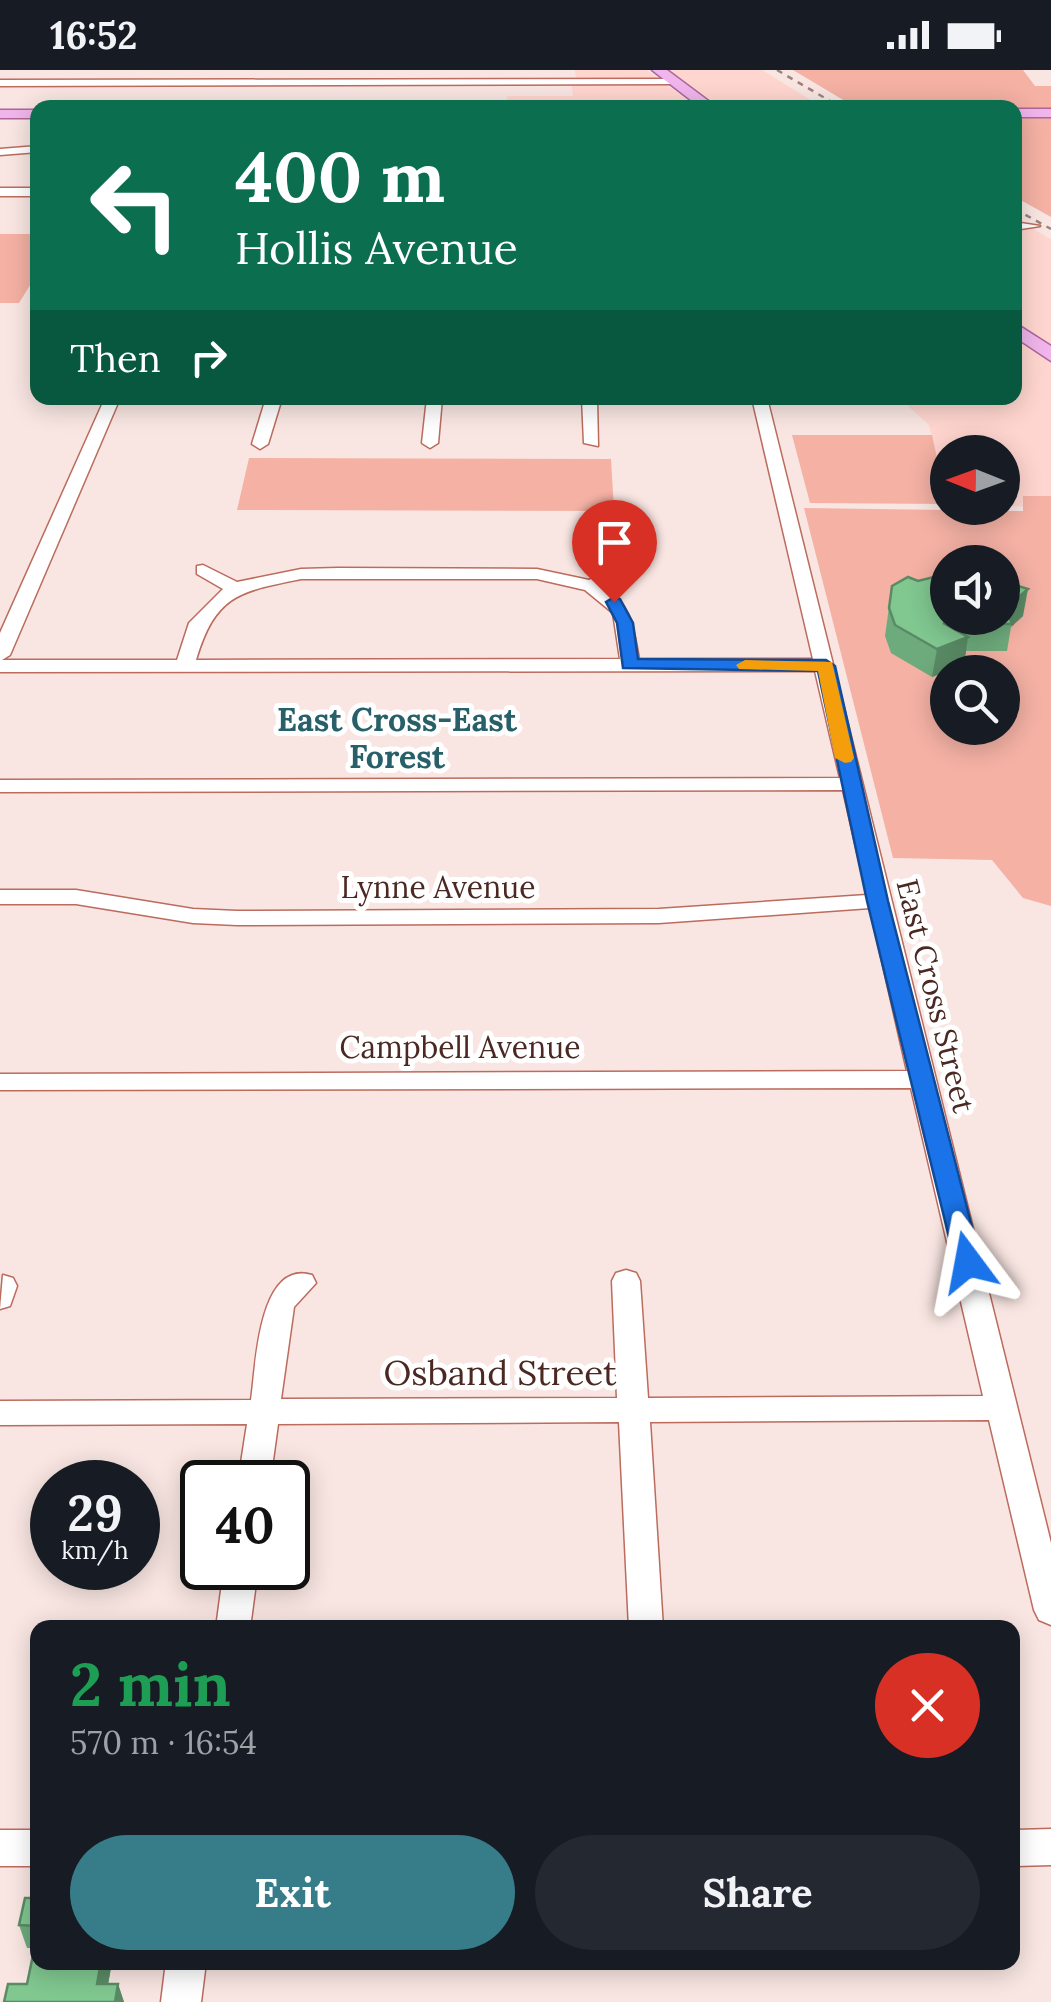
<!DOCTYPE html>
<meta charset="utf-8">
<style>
:root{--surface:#171b24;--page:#242831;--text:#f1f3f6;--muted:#9ea1a6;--accent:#377d89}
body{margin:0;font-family:Lora,serif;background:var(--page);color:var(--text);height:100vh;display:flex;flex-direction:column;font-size:38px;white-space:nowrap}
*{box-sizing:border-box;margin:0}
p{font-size:32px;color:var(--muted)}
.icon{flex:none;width:55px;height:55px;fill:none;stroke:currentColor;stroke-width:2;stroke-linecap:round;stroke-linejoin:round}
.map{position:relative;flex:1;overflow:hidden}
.panel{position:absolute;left:30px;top:1550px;width:990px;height:350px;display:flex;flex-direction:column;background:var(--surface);border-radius:20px;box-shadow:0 5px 25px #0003}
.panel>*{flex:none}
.guide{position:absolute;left:30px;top:30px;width:992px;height:305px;border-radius:20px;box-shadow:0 5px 25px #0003;background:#0b6e4f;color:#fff;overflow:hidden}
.needle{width:65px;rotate:271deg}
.tools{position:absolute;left:930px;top:365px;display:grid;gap:20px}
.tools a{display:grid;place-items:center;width:90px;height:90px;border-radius:50%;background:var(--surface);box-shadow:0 5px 25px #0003;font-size:50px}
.speed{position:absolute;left:30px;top:1390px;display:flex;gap:20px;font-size:50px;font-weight:700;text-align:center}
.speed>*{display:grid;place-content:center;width:130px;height:130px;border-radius:50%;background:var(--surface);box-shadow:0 5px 25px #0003;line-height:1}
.speed small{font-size:25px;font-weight:400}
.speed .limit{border:5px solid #111;border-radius:15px;background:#fff;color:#111}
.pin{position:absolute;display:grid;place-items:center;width:85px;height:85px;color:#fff;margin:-102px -42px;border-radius:50% 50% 50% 0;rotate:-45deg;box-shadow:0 0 10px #0007}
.pin .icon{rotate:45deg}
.me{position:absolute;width:110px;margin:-55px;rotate:347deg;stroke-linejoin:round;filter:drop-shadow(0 0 8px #0008)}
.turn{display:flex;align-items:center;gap:35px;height:210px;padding:0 40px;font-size:45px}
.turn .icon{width:130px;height:130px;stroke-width:2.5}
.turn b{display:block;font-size:70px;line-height:85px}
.then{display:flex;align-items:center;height:95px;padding:0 40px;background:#0003;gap:20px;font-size:38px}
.round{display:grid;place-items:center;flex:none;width:105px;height:105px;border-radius:52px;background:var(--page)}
.head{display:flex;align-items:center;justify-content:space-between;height:170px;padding:0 40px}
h1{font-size:60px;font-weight:700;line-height:75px;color:#1e9e55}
.action{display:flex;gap:20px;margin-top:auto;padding:20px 40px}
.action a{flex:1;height:115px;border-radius:60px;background:var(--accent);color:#fff;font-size:40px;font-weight:700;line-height:115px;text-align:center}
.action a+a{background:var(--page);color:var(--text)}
.status{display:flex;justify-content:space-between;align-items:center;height:70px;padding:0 50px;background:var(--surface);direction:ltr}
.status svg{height:28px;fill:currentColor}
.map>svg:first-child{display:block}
.built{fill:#ffd6cf}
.green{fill:#f4b1a4;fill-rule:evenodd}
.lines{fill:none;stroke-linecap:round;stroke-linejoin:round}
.minor-casing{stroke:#bc6b5d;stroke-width:3}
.major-casing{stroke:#b0649c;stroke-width:3}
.minor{fill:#fff;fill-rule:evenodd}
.major{fill:#f0b5eb;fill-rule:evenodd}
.rail{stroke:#9e827d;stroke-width:2.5;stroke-dasharray:6 6;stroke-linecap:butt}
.wall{fill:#6eab7c}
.shaded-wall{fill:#5a8b65}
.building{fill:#80c790;stroke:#5a8b65;stroke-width:2.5}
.route{fill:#1a73e8;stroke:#114b97;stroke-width:2.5}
.slow{fill:#f59e0b}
.labels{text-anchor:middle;stroke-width:10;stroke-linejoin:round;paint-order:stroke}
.street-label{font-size:30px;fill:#4b2822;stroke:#fff}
.neighbourhood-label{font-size:32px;font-weight:bold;fill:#286069;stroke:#fff}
.near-street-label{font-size:35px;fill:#4b2822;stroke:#fff}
</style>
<div class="status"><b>16:52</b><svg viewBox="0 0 49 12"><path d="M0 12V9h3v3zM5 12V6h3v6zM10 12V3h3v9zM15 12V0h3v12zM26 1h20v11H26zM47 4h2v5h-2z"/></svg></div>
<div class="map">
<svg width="1051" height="1932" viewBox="0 0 1051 1932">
<rect width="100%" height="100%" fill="#f9e6e2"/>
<g class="built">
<path d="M575,0H647L697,37L506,38L507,26H573L571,10L576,9Z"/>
<path d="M669,0H762L822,37H721Z"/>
<path d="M1015,149L1051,169V437L1003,436L1002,382H948L947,432L929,355L899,328H1015Z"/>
</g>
<g class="green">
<path d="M793,0H1023L1035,16H1051V41L855,37Z"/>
<path d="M1015,48H1051V147L1015,127Z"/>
<path d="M0,164H37V204L19,233H0Z"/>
<path d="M792,365H932L947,434L810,433Z"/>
<path d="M249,388L611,389L614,441L237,440Z"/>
<path d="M1023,426H1051V836L1023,828L992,790L893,788L804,438L1023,441ZM948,492H1002V548H948ZM948,602H1002V658H948Z"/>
</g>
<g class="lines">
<g class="minor-casing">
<g id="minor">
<path d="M678,9L674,14L0,16V10Z"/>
<path d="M38,76V82L0,85V79Z"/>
<rect x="0" y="118" width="38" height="8"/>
<path d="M1015,152L1040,156L1015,160Z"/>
<path d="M105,328H120L10,585L2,590H177L189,553L223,519L197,504V496L203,495L237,512L301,499L338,498L537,499L589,510L628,493L634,494V502L604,517C632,536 633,557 639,589H813L752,328H767L1051,1473V1555L1039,1550L1034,1540L989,1350L650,1352L663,1558H629L619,1352L278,1354L270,1412H238L247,1354L0,1355V1331L251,1330C256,1297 258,1189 312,1205L316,1213L294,1237L281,1329L617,1328L612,1211L616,1203L626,1200L636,1203L640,1211L648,1328L983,1326L911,1018L0,1020V1004L907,1001L870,838L659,853L237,855L193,853L76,834H0V820H76L193,839L237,841L659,839L867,825L843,720L0,722V710L840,708L815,601L0,602V563ZM301,509H537L585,520L613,543L620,589L196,590C216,524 239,522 301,509Z"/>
<path d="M266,328H282L268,374L260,379L252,374Z"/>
<path d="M427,328H442L438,373L430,378L422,373Z"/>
<path d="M582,328H597L598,376L584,373Z"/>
<path d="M3,1205L13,1208L17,1216L10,1236L0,1239Z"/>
<path d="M224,1498H258L250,1558H216Z"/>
<path d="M1051,1759V1795L1012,1796V1760Z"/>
<rect x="0" y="1760" width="38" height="36"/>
<path d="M166,1892H206L201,1932H161Z"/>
</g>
</g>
<g class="major-casing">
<g id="major">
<path d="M652,0H667L718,38H701Z"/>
<rect x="1015" y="39" width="36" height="8"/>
<rect x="0" y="40" width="38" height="8"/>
<path d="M1015,253L1051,276V291L1015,267Z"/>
</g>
</g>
<use href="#minor" class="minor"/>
<use href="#major" class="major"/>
<g class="rail">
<path d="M777,0L842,38"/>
<path d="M1015,139L1051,159"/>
</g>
</g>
<g class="wall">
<path d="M892,516L1023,546L1011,557L1007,581H966L964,595L932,607L891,583L885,566Z"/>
<path d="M38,1828V1892H112L108,1914H118L124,1932H4L27,1914L34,1878H27L19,1855Z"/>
</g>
<g class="shaded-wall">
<path d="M1028,519L1023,546L1011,557L1012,554L1006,538Z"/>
<path d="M968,567L964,595L932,607L937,579Z"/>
<path d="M101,1892H112L105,1932L97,1914Z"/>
<path d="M118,1914L124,1932H115Z"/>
</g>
<g class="building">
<path d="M948,506V548H1002V511L1028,519L1006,538L1012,554L943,553L968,567L937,579L895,555L889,538L892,516L908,507L918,511L934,507Z"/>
<path d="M25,1828H38V1856L19,1855Z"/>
<path d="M38,1861V1892H101L97,1914H118L115,1932H4L8,1914H27Z"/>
</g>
<path class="route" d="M614,527L620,529L633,553L638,589L826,590L835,596L888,831L981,1192L977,1198H959L955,1192L867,831L818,601L623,598L617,553L606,532Z"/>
<path class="slow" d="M745,590L832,592L854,688L851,692L845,693L835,688L818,601L739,599L736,595Z"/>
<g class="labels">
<g class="street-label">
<text x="438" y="828">Lynne Avenue</text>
<text transform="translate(935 926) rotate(76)" y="10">East Cross Street</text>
<text x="460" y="988">Campbell Avenue</text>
</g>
<g class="neighbourhood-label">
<text x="397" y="661">East Cross-East<tspan x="397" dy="37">Forest</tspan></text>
</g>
<g class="near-street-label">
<text x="500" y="1315">Osband Street</text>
</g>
</g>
</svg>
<div class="tools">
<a><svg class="needle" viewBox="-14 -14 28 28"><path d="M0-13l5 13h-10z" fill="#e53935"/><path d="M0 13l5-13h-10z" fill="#9ea1a6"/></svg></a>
<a><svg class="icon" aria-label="sound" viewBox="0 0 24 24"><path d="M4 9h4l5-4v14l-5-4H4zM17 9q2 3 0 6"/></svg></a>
<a><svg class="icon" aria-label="search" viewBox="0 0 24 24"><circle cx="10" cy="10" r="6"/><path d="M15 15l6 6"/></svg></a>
</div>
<div class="speed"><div>29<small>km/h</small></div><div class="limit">40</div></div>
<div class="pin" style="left:614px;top:532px;background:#d93025"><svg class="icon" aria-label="arrive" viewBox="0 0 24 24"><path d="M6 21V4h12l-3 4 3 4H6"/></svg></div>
<svg class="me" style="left:968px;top:1192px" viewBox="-20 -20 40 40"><path d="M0-17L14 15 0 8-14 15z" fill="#1a73e8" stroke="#fff" stroke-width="4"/></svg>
<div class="guide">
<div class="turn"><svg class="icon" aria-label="left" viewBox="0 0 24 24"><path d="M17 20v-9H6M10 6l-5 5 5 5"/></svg><div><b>400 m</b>Hollis Avenue</div></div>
<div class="then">Then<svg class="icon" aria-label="right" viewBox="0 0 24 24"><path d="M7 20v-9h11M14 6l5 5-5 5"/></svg></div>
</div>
<section class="panel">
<div class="head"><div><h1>2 min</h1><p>570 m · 16:54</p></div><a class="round" style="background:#d93025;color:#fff"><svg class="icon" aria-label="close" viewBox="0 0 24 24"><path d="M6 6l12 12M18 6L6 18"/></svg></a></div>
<div class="action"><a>Exit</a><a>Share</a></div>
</section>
</div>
